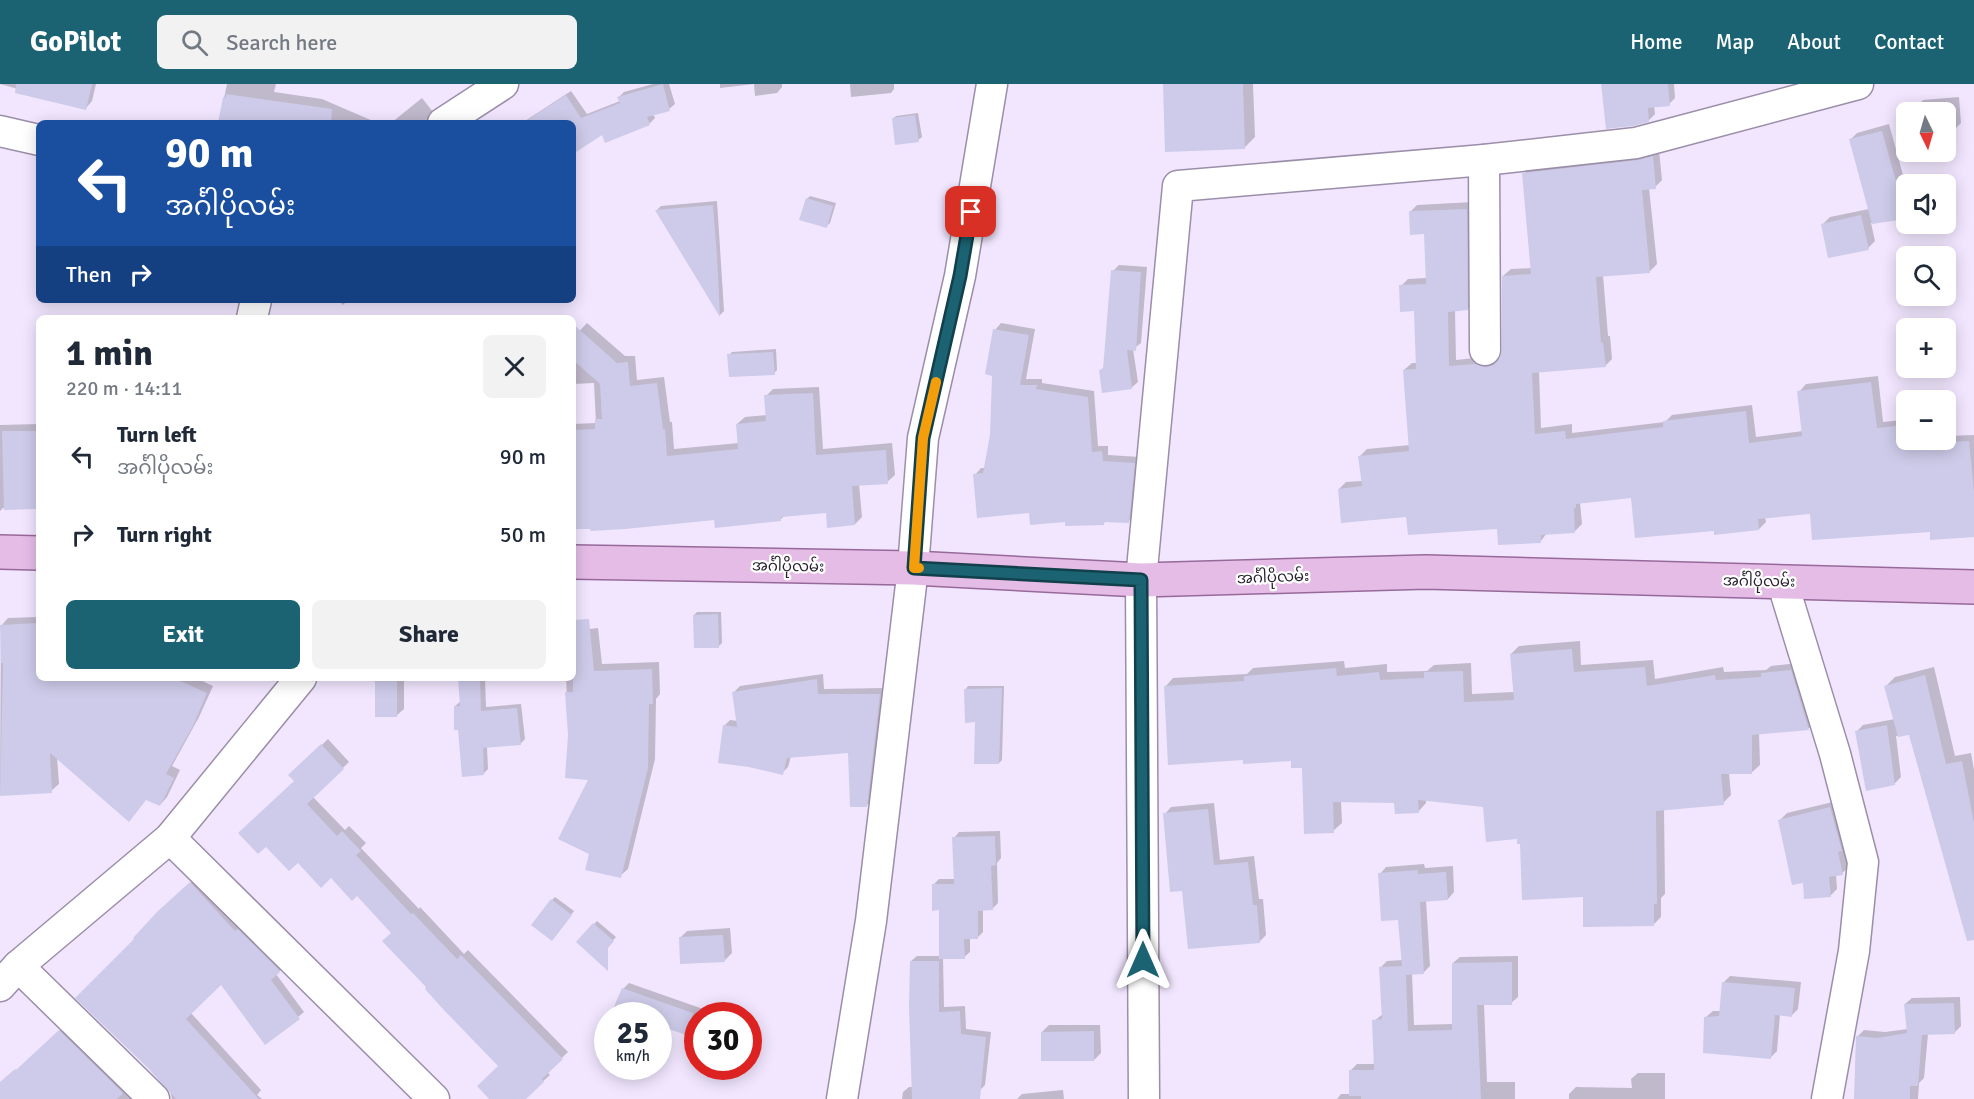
<!DOCTYPE html>
<meta charset="utf-8">
<style>
:root{--surface:#fff;--page:#f2f2f3;--text:#1f2937;--muted:#747a83;--accent:#1b6272}
body{margin:0;font-family:Signika,"Noto Sans Myanmar",sans-serif;background:var(--page);color:var(--text);height:100vh;display:flex;flex-direction:column;font-size:22px;white-space:nowrap}
*{box-sizing:border-box;margin:0}
p{font-size:20px;color:var(--muted)}
.icon{flex:none;width:33px;height:33px;fill:none;stroke:currentColor;stroke-width:2;stroke-linecap:round;stroke-linejoin:round}
.map{position:relative;flex:1;overflow:hidden}
.sheet{position:absolute;left:36px;top:231px;width:540px;height:366px;display:flex;flex-direction:column;background:var(--surface);border-radius:9px;box-shadow:0 3px 15px #0003}
.sheet>*{flex:none}
.guide{position:absolute;left:36px;top:36px;width:540px;height:183px;border-radius:9px;box-shadow:0 3px 15px #0003;background:#1a4fa0;color:#fff;overflow:hidden}
.needle{width:39px;rotate:175deg}
.fabs{position:absolute;left:1896px;top:18px;display:grid;gap:12px}
.fabs a{display:grid;place-items:center;width:60px;height:60px;border-radius:9px;background:var(--surface);box-shadow:0 3px 15px #0003;font-size:30px}
.speed{position:absolute;left:594px;top:918px;display:flex;gap:12px;font-size:30px;font-weight:700;text-align:center}
.speed>*{display:grid;place-content:center;width:78px;height:78px;border-radius:50%;background:var(--surface);box-shadow:0 3px 15px #0003;line-height:1}
.speed small{font-size:15px;font-weight:400}
.speed .limit{border:9px solid #d22;background:#fff;color:#111}
.pin{position:absolute;display:grid;place-items:center;width:51px;height:51px;color:#fff;margin:-26px;border-radius:12px;box-shadow:0 3px 9px #0006}
.me{position:absolute;width:66px;margin:-33px;rotate:0deg;stroke-linejoin:round;filter:drop-shadow(0 0 4px #0008)}
.turn{display:flex;align-items:center;gap:21px;height:126px;padding:0 30px;font-size:27px}
.turn .icon{width:78px;height:78px;stroke-width:2.5}
.turn b{display:block;font-size:42px;line-height:51px}
.then{display:flex;align-items:center;height:57px;padding:0 30px;background:#0003;gap:12px;font-size:22px}
.round{display:grid;place-items:center;flex:none;width:63px;height:63px;border-radius:9px;background:var(--page)}
.head{display:flex;align-items:center;justify-content:space-between;height:102px;padding:0 30px}
h1{font-size:36px;font-weight:700;line-height:45px}
.action{display:flex;gap:12px;margin-top:auto;padding:12px 30px}
.action a{flex:1;height:69px;border-radius:9px;background:var(--accent);color:#fff;font-size:24px;font-weight:700;line-height:69px;text-align:center}
.action a+a{background:var(--page);color:var(--text)}
ul{padding:0;list-style:none}
li{display:flex;align-items:center;gap:18px;height:78px;padding:0 30px}
li div{flex:1}
li b{display:block;font-size:22px}
li em{font-style:normal}
header{display:flex;align-items:center;gap:36px;box-sizing:border-box;height:84px;padding:0 30px;background:var(--accent);color:#fff}
header strong{font-size:28px}
nav{display:flex;gap:33px;margin-inline-start:auto;font-size:21px}
.search{width:420px;height:54px;background:var(--page);display:flex;align-items:center;gap:15px;box-sizing:border-box;padding:0 21px;border-radius:9px;color:var(--muted);font-size:22px}
.map>svg:first-child{display:block}
.shadow{fill:#0003}
.building{fill:#cdcbe9}
.lines{fill:none;stroke-linecap:round;stroke-linejoin:round}
.minor-casing{stroke:#9b8ea9;stroke-width:33}
.primary-casing{stroke:#97699b;stroke-width:36}
.minor{stroke:#fff;stroke-width:30}
.primary{stroke:#e5bce6;stroke-width:33}
.route-casing{stroke:#12404a;stroke-width:15}
.route{stroke:#1b6272;stroke-width:10}
.slow{stroke:#f59e0b;stroke-width:10}
.labels{text-anchor:middle;stroke-width:4.5;stroke-linejoin:round;paint-order:stroke}
.street-label{font-size:15px;fill:#27222d;stroke:#fff}
</style>
<header>
<strong>GoPilot</strong>
<div class="search"><svg class="icon" aria-label="search" viewBox="0 0 24 24"><circle cx="10" cy="10" r="6"/><path d="M15 15l6 6"/></svg>Search here</div>
<nav><a>Home</a><a>Map</a><a>About</a><a>Contact</a></nav>
</header>
<div class="map">
<svg width="1974" height="1015" viewBox="0 0 1974 1015">
<rect width="100%" height="100%" fill="#f1e6fe"/>
<g class="shadow">
<path d="M0,0H96L92,17L86,24Z"/>
<path d="M227,0H276L274,8L322,15L373,37L372,39H219Z"/>
<path d="M653,0H669L675,20L669,25L653,30L655,34L650,39L605,57L603,50L573,69V39H522L571,7L587,30L620,17L619,13L624,8Z"/>
<path d="M720,0H782V3L777,9L755,12L754,0L720,4Z"/>
<path d="M850,0H894V5L891,9L851,13Z"/>
<path d="M1164,0H1253L1255,53L1244,64Z"/>
<path d="M1602,0H1674L1675,14L1669,20L1654,22L1655,30L1649,36Z"/>
<path d="M1959,13L1961,39L1954,46L1946,47V28H1917L1916,24L1923,16Z"/>
<path d="M422,14L433,28V35L429,39H391Z"/>
<path d="M918,29L922,53L918,56L893,35L896,32Z"/>
<path d="M1889,40L1906,102V131L1904,134L1871,139L1875,157L1868,164L1823,140L1830,133L1869,125L1850,56L1857,49Z"/>
<path d="M1659,66L1662,96L1655,103L1649,104L1657,180L1650,187L1603,191L1608,252H1610L1612,275L1605,282L1539,287L1541,344L1572,340V349L1665,338L1672,331L1752,321L1756,353L1803,347L1799,308L1806,300L1878,292L1883,338L1902,336L1905,354L1906,356H1946V352L1974,351V451L1812,428L1765,433L1766,438L1759,445L1715,446L1633,412L1580,418L1582,440L1575,447L1547,449L1540,458L1499,444L1339,405L1346,398L1362,397L1360,372L1367,365L1410,361L1404,286L1412,279H1418L1416,226L1401,202L1408,195L1427,194L1426,149L1410,128L1417,121L1473,118L1474,218L1467,225L1455,226L1456,276L1483,273L1494,277L1502,274L1504,267L1503,192L1511,185L1532,184L1524,90L1531,83Z"/>
<path d="M810,112L836,119L830,139L826,142L807,115Z"/>
<path d="M717,117L724,227L720,231L656,127L661,122Z"/>
<path d="M1119,181L1147,183L1141,259L1133,265L1138,298L1131,304L1101,286L1105,282L1113,187Z"/>
<path d="M339,216H348L343,221Z"/>
<path d="M161,232V234H136H137Z"/>
<path d="M587,239L625,272H635L637,296L664,293L670,338H672L674,365L739,359L737,340L745,333L767,331L766,312L773,305L819,303L823,365L892,359L895,391L887,398L859,400L862,433L855,440L827,427L785,431L781,435H716L573,444V340L596,339L594,299L573,300V254Z"/>
<path d="M1001,239L1035,245L1026,295H1042V299L1094,307L1098,362H1108V371L1140,373L1135,431L1128,438L1107,436L1104,439L1066,437L1031,427L975,391L981,384H986L991,351L995,246Z"/>
<path d="M776,265L777,286L774,289L729,271L732,268Z"/>
<path d="M39,340V421L37,423L3,424L0,427V341Z"/>
<path d="M697,528H721L722,559L719,562L694,531Z"/>
<path d="M39,533V594H196L213,602L199,633L172,682L180,686L167,713L160,721L57,673L59,700L51,707L0,711L1,542L8,534Z"/>
<path d="M598,544L602,580L659,578L660,610L656,615L655,675L628,785L620,792L591,769L590,695L569,651L566,594H573V547Z"/>
<path d="M1580,557L1581,581L1653,576L1655,595L1723,583L1724,588L1766,586L1771,582L1799,579L1817,636L1809,644L1759,649L1760,681L1751,689H1729L1731,711L1723,719L1664,724L1665,810L1661,814V833L1653,841L1585,811L1521,759L1519,753L1485,722L1426,715V719L1418,728L1396,718L1341,717L1342,739L1333,747L1304,682L1292,676L1244,675L1165,603L1173,594L1247,590L1253,584L1344,577L1345,584L1387,580V588L1427,587L1434,581L1471,579L1472,610L1514,608L1511,570L1519,562Z"/>
<path d="M1934,583L1955,672L1971,669L1974,686V850L1910,649L1896,652L1901,693L1894,700L1856,648L1863,641L1895,635L1886,602L1895,593Z"/>
<path d="M823,590L824,605L885,604L873,715L867,721L849,667L791,672L788,683L782,689L724,642L730,636L738,637L734,608L740,602Z"/>
<path d="M377,594H404V625L396,632Z"/>
<path d="M460,594H485L486,623L521,620L525,655L520,660L487,663L488,685L483,690L455,622L461,617Z"/>
<path d="M968,602H1004L1002,676L999,679L965,606Z"/>
<path d="M328,655L349,678L313,713L345,746L349,742L366,759L361,764L419,825L420,823L464,870L468,866L568,968L547,988L550,991L523,1015H491L500,982L428,903L393,849L357,810L331,792L296,697L291,691Z"/>
<path d="M1837,717L1849,783L1842,789L1836,791L1837,805L1831,811L1804,797L1780,736L1787,729Z"/>
<path d="M1214,719L1220,776L1254,772L1259,815H1263L1266,851L1259,858L1184,806L1165,730L1171,723Z"/>
<path d="M1000,747L1001,774L997,779L998,819L993,824L983,825V848L978,853H970V868L964,873H943L944,923L965,922L966,945L991,948L985,1001L980,1006L951,1015H902L903,1008L909,1003H913L911,877L917,872H940V825L933,801L939,795H956L954,754L959,748Z"/>
<path d="M1424,780L1425,784L1453,782L1454,808L1448,815L1426,816L1430,882L1424,888L1412,889L1414,941L1453,940V879L1460,873L1518,872V913L1511,919L1484,920L1487,998H1515V1015H1337L1341,1010H1351L1350,987L1357,980H1376L1374,937L1383,930L1380,884L1387,877L1403,876L1399,834L1380,790L1386,783Z"/>
<path d="M196,794L285,882L276,890L304,928L266,959L221,899L190,928L261,1006L257,1011L262,1015H172L136,855L165,822Z"/>
<path d="M555,813L574,827L555,852L552,816Z"/>
<path d="M597,837L616,853L596,874L578,858Z"/>
<path d="M730,844L732,869L725,876L680,854L687,847Z"/>
<path d="M1730,892L1801,898L1798,925L1792,931L1780,930L1777,967L1770,974L1706,933L1713,927H1721L1724,898Z"/>
<path d="M629,899L723,932H698V953L658,940V932L623,905Z"/>
<path d="M1960,913L1961,942L1954,949L1928,950L1924,994L1919,999L1918,1015H1855L1857,953L1864,946L1885,948L1908,945L1905,920L1912,914Z"/>
<path d="M608,941V962L600,959Z"/>
<path d="M1049,941H1100L1101,969L1094,976L1042,948Z"/>
<path d="M65,942L140,1015H0L11,993Z"/>
<path d="M748,945L753,947L748,958Z"/>
<path d="M1638,989H1665V1015H1569V1010L1576,1003L1632,1004L1631,995Z"/>
<path d="M1063,1006L1064,1015H1017L1022,1010Z"/>
</g>
<g class="building">
<path d="M16,0H92L86,26L15,9Z"/>
<path d="M663,0L670,27L647,33L650,41L605,59L602,51L573,70V39H523L566,11L581,34L620,19L617,13Z"/>
<path d="M1163,0H1243L1245,65L1165,68Z"/>
<path d="M1601,0H1668L1670,22L1648,24L1649,38L1633,42L1606,45Z"/>
<path d="M226,10L332,25L331,39H218L223,13L226,14Z"/>
<path d="M915,31L919,58L895,61L892,34Z"/>
<path d="M1882,47L1899,108H1901L1905,135L1872,140L1849,55Z"/>
<path d="M1653,72L1656,105L1642,106L1650,189L1596,193L1601,259L1603,258L1606,283L1532,289L1535,350L1565,347L1566,355L1663,343V337L1746,327L1749,359L1802,352L1797,307L1871,298L1877,344L1896,342L1898,361L1969,357L1974,408V453L1930,456V448L1812,456L1810,430L1758,435L1759,446L1714,451V447L1635,454L1631,414L1576,420V424H1574L1575,449L1541,451V459L1498,461L1497,445L1408,451L1406,433L1341,439L1338,405L1362,402L1358,372L1409,367L1403,286L1416,285L1414,227L1400,228L1399,201L1426,200L1424,150L1410,151L1409,127L1467,125L1468,226L1448,228L1449,282L1475,280L1486,283L1494,281L1500,274L1502,266V192L1531,190L1522,89L1638,76Z"/>
<path d="M806,114L833,122L827,144L799,136Z"/>
<path d="M713,121L717,171L720,233L655,126Z"/>
<path d="M1861,131L1869,166L1828,174L1821,140Z"/>
<path d="M1111,186L1141,188L1136,267L1127,266L1132,305L1102,309L1099,286L1103,285Z"/>
<path d="M573,240L617,279L628,278L630,302L657,299L663,345H665L667,372L738,365L736,340L766,337L764,311L813,309L816,371L886,366L888,400L852,402L855,441L827,444L826,429L781,433V437L715,444L714,436L625,445L591,447L590,445H573V346L595,345V335H602L600,300L573,276Z"/>
<path d="M993,245L1029,251L1020,301H1037L1036,305L1088,313L1092,368L1102,367L1103,377L1135,379L1129,439L1104,438V441L1065,442V438L1030,441L1029,429L977,434L973,390L983,389L990,351L992,292L985,290Z"/>
<path d="M773,268L775,291L729,293L727,270Z"/>
<path d="M2,347H36L37,425L4,426Z"/>
<path d="M718,530L719,564H694L693,531Z"/>
<path d="M589,535L594,587L652,585L653,620H649L648,684L621,794L585,786L589,770L558,755L588,696L565,694L568,651L565,608H573V536Z"/>
<path d="M37,539L39,595L174,594L207,609L193,642L166,690L174,694L160,722L146,716L129,738L50,669L52,709L0,712L3,579H1L0,541Z"/>
<path d="M1572,565L1574,588L1645,583L1647,602L1715,591L1716,596L1761,593V589L1791,586L1809,646L1752,651V690H1721L1724,721L1656,727L1657,820H1654V842L1583,843V813L1522,816L1520,760H1517V755L1486,758L1483,723L1418,716L1419,729L1395,730L1394,719L1333,718L1334,749L1304,750L1302,684H1291V677L1243,680V676L1168,681L1164,602L1244,597V592L1336,584L1337,592L1379,588L1380,596L1424,594V588L1463,587L1464,618L1514,616L1510,570Z"/>
<path d="M1925,591L1946,680L1962,677L1974,739V856L1967,857L1909,651L1898,653L1884,602Z"/>
<rect x="375" y="594" width="22" height="39"/>
<path d="M458,594H480L481,627L517,624L521,661L483,664L484,691L462,693L458,646H454V622H460Z"/>
<path d="M817,595L818,610H880L867,723H850L848,669L787,674L783,691L749,683L718,679L723,641L737,643L732,608Z"/>
<path d="M1002,604L999,680H974L975,638L965,639L964,605Z"/>
<path d="M1887,641L1895,701L1866,707L1855,647Z"/>
<path d="M321,660L344,685L307,720L337,752L342,747L361,767L356,771L411,830L413,829L457,875L461,871L563,975L542,995L544,998L526,1015H489L477,1002L498,982L442,924L425,905L426,903L382,857L391,849L357,812L352,817L331,794L321,804L298,779L289,787L266,763L258,770L238,749L294,697L288,691Z"/>
<path d="M1830,723L1842,767L1838,768L1843,791L1829,793L1831,813L1804,815L1803,799L1792,801L1778,736Z"/>
<path d="M1208,725L1214,781L1248,778L1253,821H1257L1260,859L1188,865L1182,807L1170,808L1163,729Z"/>
<path d="M995,752L996,781L991,782L993,826L978,827V855H964L965,875H939V826L932,827V800H954L952,753Z"/>
<path d="M1418,786V790L1446,788L1448,816L1420,818L1424,890L1406,891L1408,947L1452,946V879L1512,878V921H1477L1481,1015H1361V1012H1349V986H1374L1372,936L1382,935L1379,883L1402,882L1398,836L1381,837L1378,789Z"/>
<path d="M190,798L235,847L238,845L277,884L280,888L271,896L300,935L265,961L221,901L186,935L259,1015H176L148,984L75,914L134,855L133,854L157,828Z"/>
<path d="M551,815L572,831L552,857L531,841Z"/>
<path d="M593,839L614,857L608,864V887L576,858Z"/>
<path d="M723,851L725,878L680,880L679,853Z"/>
<path d="M910,877H939V928L960,927L961,950L986,953L980,1015H912L909,923Z"/>
<path d="M1722,898L1795,904L1792,933L1775,931L1771,975L1703,969L1704,933L1719,932Z"/>
<path d="M622,904L693,929L686,951L658,941V932H610Z"/>
<path d="M1954,919L1955,950L1922,951L1918,1002H1910V1015H1854L1856,952L1877,954L1907,949L1904,920Z"/>
<path d="M59,946L123,1009L117,1015H0V998L15,985L16,986Z"/>
<path d="M1094,947V977H1041V948Z"/>
</g>
<g class="lines">
<g class="minor-casing">
<g id="minor">
<path d="M443,39L503,0"/>
<path d="M0,47L39,56"/>
<path d="M1484,76L1485,266"/>
<path d="M252,234L256,216"/>
<path d="M1782,497L1835,670L1863,778L1854,867L1827,1015"/>
<path d="M170,754L434,1015"/>
<path d="M18,882L170,754L301,594"/>
<path d="M0,902L18,882L154,1015"/>
<path d="M842,1015L871,837L913,484L923,354L960,192L992,0"/>
<path d="M1144,1015L1141,496L1178,102L1484,76L1636,59L1858,0"/>
</g>
</g>
<g class="primary-casing">
<g id="primary">
<path d="M0,468L39,469"/>
<path d="M573,478L913,484L1141,496L1426,488L1974,503"/>
</g>
</g>
<use href="#minor" class="minor"/>
<use href="#primary" class="primary"/>
</g>
<g class="lines">
<g class="route-casing">
<path id="route" d="M971,128L960,192L923,354L914,484L1141,496L1143,876"/>
</g>
<use href="#route" class="route"/>
<path class="slow" d="M919,484H914L923,354L936,298"/>
</g>
<g class="labels">
<g class="street-label">
<text transform="translate(788 482) rotate(1)" y="5">အင်္ဂါပိုလမ်း</text>
<text transform="translate(1273 493) rotate(-2)" y="5">အင်္ဂါပိုလမ်း</text>
<text transform="translate(1759 497) rotate(1)" y="5">အင်္ဂါပိုလမ်း</text>
</g>
</g>
</svg>
<div class="fabs">
<a><svg class="needle" viewBox="-14 -14 28 28"><path d="M0-13l5 13h-10z" fill="#e53935"/><path d="M0 13l5-13h-10z" fill="#747a83"/></svg></a>
<a><svg class="icon" aria-label="sound" viewBox="0 0 24 24"><path d="M4 9h4l5-4v14l-5-4H4zM17 9q2 3 0 6"/></svg></a>
<a><svg class="icon" aria-label="search" viewBox="0 0 24 24"><circle cx="10" cy="10" r="6"/><path d="M15 15l6 6"/></svg></a>
<a>+</a>
<a>−</a>
</div>
<div class="speed"><div>25<small>km/h</small></div><div class="limit">30</div></div>
<div class="pin" style="left:971px;top:128px;background:#d93025"><svg class="icon" aria-label="arrive" viewBox="0 0 24 24"><path d="M6 21V4h12l-3 4 3 4H6"/></svg></div>
<svg class="me" style="left:1143px;top:876px" viewBox="-20 -20 40 40"><path d="M0-17L14 15 0 8-14 15z" fill="#1b6272" stroke="#fff" stroke-width="4"/></svg>
<div class="guide">
<div class="turn"><svg class="icon" aria-label="left" viewBox="0 0 24 24"><path d="M17 20v-9H6M10 6l-5 5 5 5"/></svg><div><b>90 m</b>အင်္ဂါပိုလမ်း</div></div>
<div class="then">Then<svg class="icon" aria-label="right" viewBox="0 0 24 24"><path d="M7 20v-9h11M14 6l5 5-5 5"/></svg></div>
</div>
<section class="sheet">
<div class="head"><div><h1>1 min</h1><p>220 m · 14:11</p></div><a class="round"><svg class="icon" aria-label="close" viewBox="0 0 24 24"><path d="M6 6l12 12M18 6L6 18"/></svg></a></div>
<ul>
<li><svg class="icon" aria-label="left" viewBox="0 0 24 24"><path d="M17 20v-9H6M10 6l-5 5 5 5"/></svg><div><b>Turn left</b><p>အင်္ဂါပိုလမ်း</p></div><em>90 m</em></li>
<li><svg class="icon" aria-label="right" viewBox="0 0 24 24"><path d="M7 20v-9h11M14 6l5 5-5 5"/></svg><div><b>Turn right</b></div><em>50 m</em></li>
</ul>
<div class="action"><a>Exit</a><a>Share</a></div>
</section>
</div>
